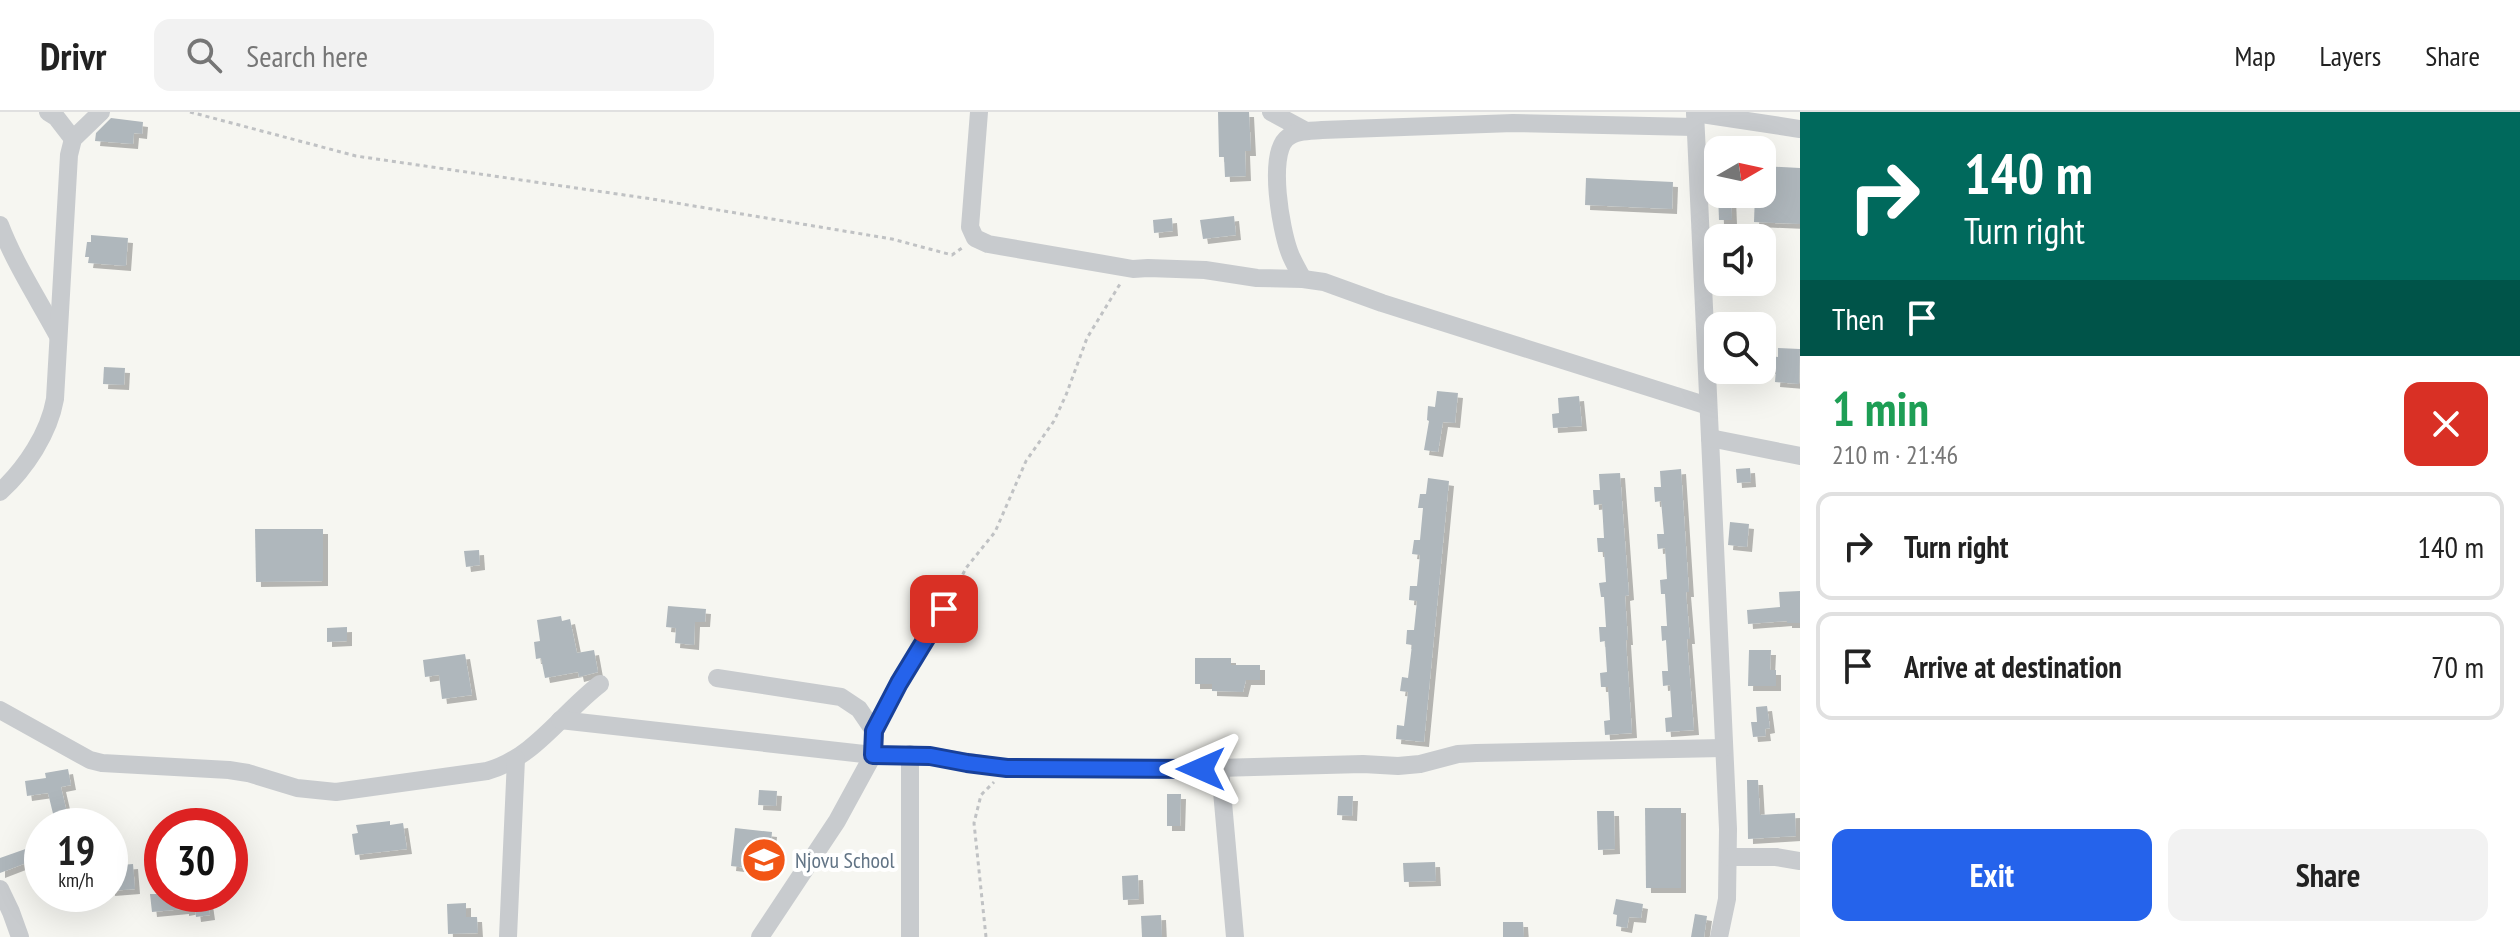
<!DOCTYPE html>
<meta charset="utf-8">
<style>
:root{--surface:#fff;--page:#f2f2f2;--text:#222;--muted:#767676;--line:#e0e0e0;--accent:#2563eb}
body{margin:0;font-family:"PT Sans Narrow",sans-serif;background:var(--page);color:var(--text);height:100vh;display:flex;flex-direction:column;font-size:30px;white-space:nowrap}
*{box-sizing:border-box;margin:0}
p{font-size:26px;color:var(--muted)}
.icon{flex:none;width:44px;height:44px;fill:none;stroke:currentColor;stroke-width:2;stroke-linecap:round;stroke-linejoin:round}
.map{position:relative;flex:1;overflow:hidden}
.sheet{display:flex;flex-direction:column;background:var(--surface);width:720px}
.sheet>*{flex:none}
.top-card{background:#00695c;color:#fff;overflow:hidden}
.needle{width:52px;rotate:81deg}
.buttons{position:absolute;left:1704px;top:24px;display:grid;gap:16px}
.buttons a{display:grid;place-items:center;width:72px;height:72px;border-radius:16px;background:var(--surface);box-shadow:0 8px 32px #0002;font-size:40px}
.speed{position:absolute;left:24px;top:696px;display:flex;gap:16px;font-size:40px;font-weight:700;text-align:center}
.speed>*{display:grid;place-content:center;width:104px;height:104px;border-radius:50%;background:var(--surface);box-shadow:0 8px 32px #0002;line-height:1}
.speed small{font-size:20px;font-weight:400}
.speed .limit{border:12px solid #d22;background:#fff;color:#111}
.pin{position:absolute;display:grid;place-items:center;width:68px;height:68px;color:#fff;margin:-34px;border-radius:16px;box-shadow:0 4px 12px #0006}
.me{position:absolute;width:88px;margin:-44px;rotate:270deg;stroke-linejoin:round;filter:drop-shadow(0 0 6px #0008)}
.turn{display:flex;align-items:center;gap:28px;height:168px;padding:0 32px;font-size:36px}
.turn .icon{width:104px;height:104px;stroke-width:2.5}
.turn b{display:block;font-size:56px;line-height:68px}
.then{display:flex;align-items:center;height:76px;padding:0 32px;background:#0003;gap:16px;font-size:30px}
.round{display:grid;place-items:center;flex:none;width:84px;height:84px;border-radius:16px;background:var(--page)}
.head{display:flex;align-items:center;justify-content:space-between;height:136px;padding:0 32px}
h1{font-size:48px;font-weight:700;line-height:60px;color:#1e9e55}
.primary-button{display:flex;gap:16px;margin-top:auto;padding:16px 32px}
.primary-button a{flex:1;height:92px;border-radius:16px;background:var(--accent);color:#fff;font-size:32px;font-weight:700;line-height:92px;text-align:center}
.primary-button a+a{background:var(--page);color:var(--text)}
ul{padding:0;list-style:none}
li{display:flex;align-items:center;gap:24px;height:108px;margin:0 16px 12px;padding:0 16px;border:4px solid var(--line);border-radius:16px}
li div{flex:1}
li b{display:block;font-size:30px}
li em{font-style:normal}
header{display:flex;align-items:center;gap:48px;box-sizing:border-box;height:112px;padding:0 40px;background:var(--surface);border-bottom:2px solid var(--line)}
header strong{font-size:38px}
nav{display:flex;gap:44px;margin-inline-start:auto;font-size:28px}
.search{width:560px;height:72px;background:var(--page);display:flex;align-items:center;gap:20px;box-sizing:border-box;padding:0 28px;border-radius:16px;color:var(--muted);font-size:30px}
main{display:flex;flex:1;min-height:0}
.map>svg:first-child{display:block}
.building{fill:#afb7bc;filter:url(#shadow)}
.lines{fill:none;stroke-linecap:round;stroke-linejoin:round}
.path{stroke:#c0c2c4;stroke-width:3;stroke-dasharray:4 4;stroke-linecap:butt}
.minor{stroke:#c8cbce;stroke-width:18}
.route-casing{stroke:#184099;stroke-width:20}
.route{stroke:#2563eb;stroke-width:14}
.labels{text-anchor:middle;stroke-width:8;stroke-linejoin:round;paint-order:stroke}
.poi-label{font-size:22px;fill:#627485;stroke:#fff;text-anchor:start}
</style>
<header>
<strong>Drivr</strong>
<div class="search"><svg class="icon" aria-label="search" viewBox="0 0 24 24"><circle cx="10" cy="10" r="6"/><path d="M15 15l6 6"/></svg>Search here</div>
<nav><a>Map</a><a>Layers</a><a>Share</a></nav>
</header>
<main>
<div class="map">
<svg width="1800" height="825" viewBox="0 0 1800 825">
<defs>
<filter id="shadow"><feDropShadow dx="5" dy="5" stdDeviation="0" flood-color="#0004"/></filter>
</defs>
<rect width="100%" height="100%" fill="#f6f6f1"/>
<g class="building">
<path d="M1218,0H1249L1251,39H1245L1246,64L1225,65L1224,45H1219Z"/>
<path d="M111,6L143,10L142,22L134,21L133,32L95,29L96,21Z"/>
<path d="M1762,54L1800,56V112L1754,110L1755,82H1762Z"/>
<path d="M1586,66L1673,70L1672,97L1585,93Z"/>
<path d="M1718,82H1731L1732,108H1719Z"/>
<path d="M1234,104L1236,123L1203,127L1200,108Z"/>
<path d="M1172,106L1173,119L1154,121L1153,108Z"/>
<path d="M91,123L128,126L126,154L88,151L89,145H85L87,130H91Z"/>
<path d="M1778,236L1800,237L1799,272L1775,270L1776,257H1770V244L1778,245Z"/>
<path d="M104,255L125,256L124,273L103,272Z"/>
<path d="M1437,279L1458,281L1455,311L1443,310L1438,340L1424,338L1429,309L1427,308L1428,294L1435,295Z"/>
<path d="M1579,284L1582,314L1553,316L1552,302L1559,301L1558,286Z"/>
<path d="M1750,356L1751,370L1737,371L1736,357Z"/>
<path d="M1681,357L1689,480H1686L1690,527H1687L1694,618L1666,620L1665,606L1672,605L1670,573L1663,574L1662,559H1668L1666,528L1662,529L1661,514H1667L1665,482H1661L1660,468L1667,467L1665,436L1658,437L1657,422H1664L1661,389L1655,390L1654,375H1661L1660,359Z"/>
<path d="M1620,361L1629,483L1625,484L1628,528H1626L1632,621L1605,623L1604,609L1610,608L1608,575H1601L1600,561L1607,560L1605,529L1600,530L1599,515H1606L1604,485H1601L1599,471L1606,470L1604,440H1598L1597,426H1604L1602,392L1594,393L1593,378H1600L1599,362Z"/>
<path d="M1428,366L1449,369L1424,630L1396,627L1397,613L1404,614L1408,580L1400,579L1402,565L1408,566L1412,533L1406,532L1407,518H1414L1417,489L1409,488L1410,474H1417L1420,443L1412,442L1414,428H1420L1423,396H1418L1420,382H1426Z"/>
<path d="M1730,410L1749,412L1747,435L1728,433Z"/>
<path d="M255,417H323V469L256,470Z"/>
<path d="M479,438L480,453L466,455L464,439Z"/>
<path d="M1800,479V511H1787V509L1748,512L1747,498L1780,495L1779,480Z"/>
<path d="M668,494L706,497L705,510H695L694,533L675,531L676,516L666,515Z"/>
<path d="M561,504L562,509L570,507L577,541L594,538L598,560L579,565L578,560L545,566L541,546L536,547L534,530L540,529L537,508Z"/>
<path d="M347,515V529L327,530V516Z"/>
<path d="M1749,538H1771L1770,558H1776V574H1748Z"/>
<path d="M465,542L472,583L442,587L439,563L425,565L423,548Z"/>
<path d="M1195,546H1231V553H1260V568H1246L1243,580L1212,579V572H1195Z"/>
<path d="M1767,594L1770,616L1765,617L1766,624L1753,625L1751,610H1757L1756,595Z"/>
<path d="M68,657L71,673L61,675L70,714H56L48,681L27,684L25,669L46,666L45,661Z"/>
<path d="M1747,668H1758L1760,703L1795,701L1796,724L1748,727Z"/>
<path d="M759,678L777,679L776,694L758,693Z"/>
<path d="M1167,682H1181L1180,714H1167Z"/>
<path d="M1338,684H1353L1352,704L1337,703Z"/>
<path d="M1645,696H1681V776H1646Z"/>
<path d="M1597,699H1614L1615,737L1598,738Z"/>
<path d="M390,709V713L403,711L407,737L355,743L352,722L358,721L356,713Z"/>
<path d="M735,716L772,720L770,741L758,740L757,757L731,754Z"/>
<path d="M34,734L39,746L0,761V746Z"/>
<path d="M1435,750L1436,769L1404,770L1403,751Z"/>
<path d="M133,752L135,777L110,779V760L121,759V753Z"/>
<path d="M1138,763L1139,787L1123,788L1122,764Z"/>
<path d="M150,782H207L210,803L196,805L195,797L184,799V797L152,800Z"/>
<path d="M1616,787L1643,792L1641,806L1629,805L1627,816L1616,814L1617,803L1613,802Z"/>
<path d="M466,791V805H477L478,821L448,822L447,792Z"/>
<path d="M1695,802L1707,804L1704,825H1691Z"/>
<path d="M1161,803L1162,825H1142L1141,804Z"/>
<path d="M1503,810H1523L1524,825H1503Z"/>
</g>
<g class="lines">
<g class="path">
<path d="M190,0L356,44L652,87L892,127L952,143L962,136"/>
<path d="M952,484L966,456L995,420L1026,349L1054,309L1066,283L1087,226L1120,172"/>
<path d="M986,825L974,711L981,683L994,670"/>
</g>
<g class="minor">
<path d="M48,0L56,5L73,27"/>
<path d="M979,0L970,115L975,126L988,132L1133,157L1148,156L1205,158L1257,166L1303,167L1324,170L1382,191L1708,294"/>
<path d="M1271,0L1306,19"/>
<path d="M1695,0L1728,717L1727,787L1719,825"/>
<path d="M1695,1L1800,17"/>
<path d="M0,113C15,152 38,187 58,224"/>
<path d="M1303,167C1298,158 1292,148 1289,139C1281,117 1268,45 1286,27C1295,18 1310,19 1322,18L1513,11L1694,15"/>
<path d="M1710,326L1800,344"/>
<path d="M0,380C26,356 49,321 55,287L69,43L73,27L101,0"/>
<path d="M717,566L841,585L859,597L874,619"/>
<path d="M0,598L90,648L102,651L229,658L248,661L297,676L336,680L487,659C534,646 562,601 600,572"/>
<path d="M560,608L873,643L930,644L1007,656L1182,657L1363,652L1398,654L1420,652L1458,642L1476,641L1723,636"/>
<path d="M1220,657L1235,825"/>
<path d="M1729,745H1776L1800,749"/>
<path d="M0,777L11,800L20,825"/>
<path d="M508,825L516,647"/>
<path d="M760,825L837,709L873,643L874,619L899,571L944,497"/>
<path d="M910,825V642"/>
</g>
</g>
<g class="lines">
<g class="route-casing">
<path id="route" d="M944,497L899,571L874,619L873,643L930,644L967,651L1007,656L1201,657"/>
</g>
<use href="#route" class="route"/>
</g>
<defs>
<g id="school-disc" transform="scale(2.3)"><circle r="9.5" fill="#f25515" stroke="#fff"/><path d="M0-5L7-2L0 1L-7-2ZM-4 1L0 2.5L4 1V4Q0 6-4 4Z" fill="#fff"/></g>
</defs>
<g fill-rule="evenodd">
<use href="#school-disc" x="764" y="748"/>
</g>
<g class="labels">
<g class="poi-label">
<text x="795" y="756">Njovu School</text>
</g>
</g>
</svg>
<div class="buttons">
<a><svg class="needle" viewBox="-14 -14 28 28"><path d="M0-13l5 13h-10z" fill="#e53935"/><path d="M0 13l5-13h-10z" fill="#767676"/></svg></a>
<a><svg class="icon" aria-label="sound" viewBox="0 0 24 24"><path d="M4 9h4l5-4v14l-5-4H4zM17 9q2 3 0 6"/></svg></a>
<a><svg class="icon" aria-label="search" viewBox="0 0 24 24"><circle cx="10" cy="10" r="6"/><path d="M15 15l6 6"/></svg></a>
</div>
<div class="speed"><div>19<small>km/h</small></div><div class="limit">30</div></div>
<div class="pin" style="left:944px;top:497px;background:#d93025"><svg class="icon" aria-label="arrive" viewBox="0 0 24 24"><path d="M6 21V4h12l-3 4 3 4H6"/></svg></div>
<svg class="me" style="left:1201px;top:657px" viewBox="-20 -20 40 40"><path d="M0-17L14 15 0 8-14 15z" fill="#2563eb" stroke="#fff" stroke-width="4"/></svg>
</div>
<section class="sheet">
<div class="top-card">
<div class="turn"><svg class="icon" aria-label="right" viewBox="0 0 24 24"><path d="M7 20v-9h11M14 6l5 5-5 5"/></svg><div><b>140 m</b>Turn right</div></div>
<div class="then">Then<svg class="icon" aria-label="arrive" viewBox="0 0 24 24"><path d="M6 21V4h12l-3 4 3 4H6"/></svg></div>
</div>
<div class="head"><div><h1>1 min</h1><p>210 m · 21:46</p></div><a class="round" style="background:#d93025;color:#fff"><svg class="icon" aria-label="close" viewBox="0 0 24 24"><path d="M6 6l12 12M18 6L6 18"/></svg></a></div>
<ul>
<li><svg class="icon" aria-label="right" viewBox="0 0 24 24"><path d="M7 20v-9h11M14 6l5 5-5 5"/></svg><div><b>Turn right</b></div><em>140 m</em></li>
<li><svg class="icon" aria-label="arrive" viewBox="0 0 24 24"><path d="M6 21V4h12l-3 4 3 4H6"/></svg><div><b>Arrive at destination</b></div><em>70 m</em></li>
</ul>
<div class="primary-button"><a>Exit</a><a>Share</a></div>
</section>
</main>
